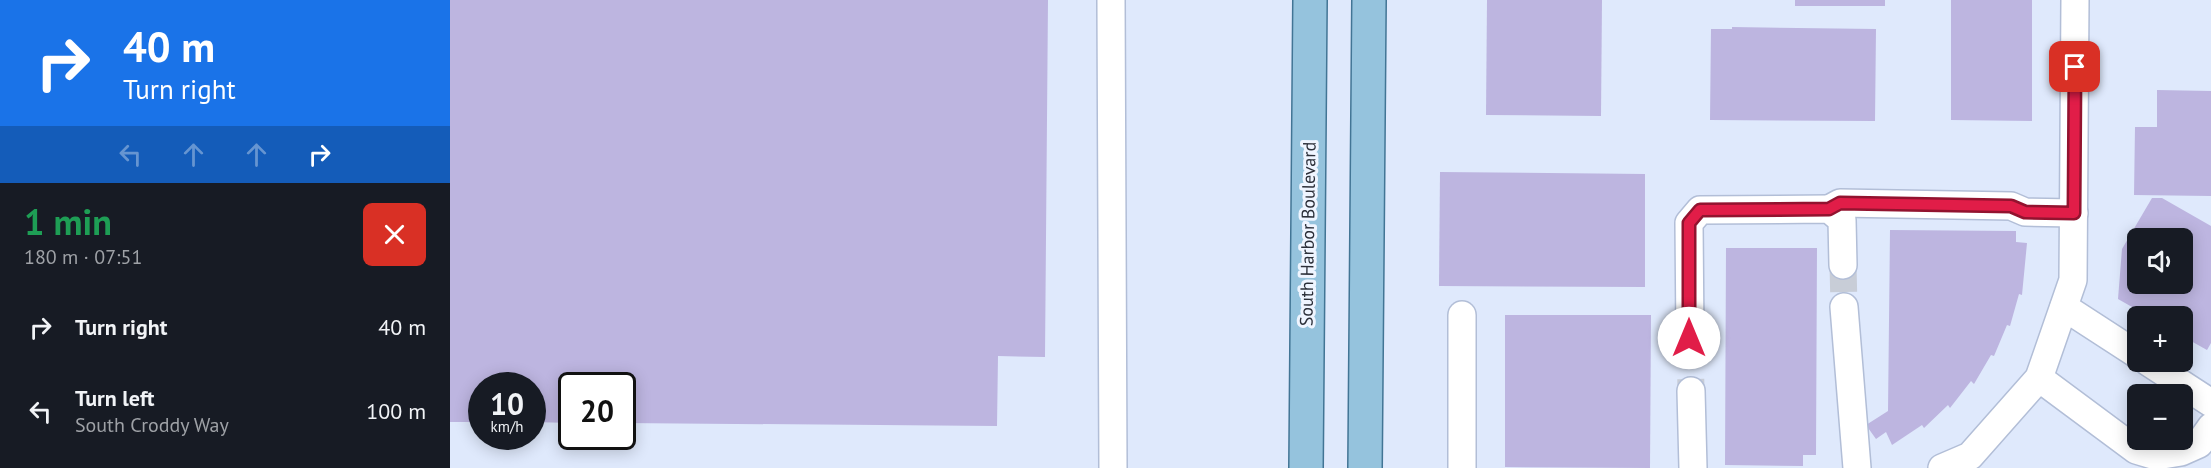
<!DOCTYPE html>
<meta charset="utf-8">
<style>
:root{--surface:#171b24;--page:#242831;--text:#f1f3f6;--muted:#9ea1a6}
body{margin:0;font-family:"PT Sans",sans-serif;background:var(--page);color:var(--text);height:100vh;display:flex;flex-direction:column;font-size:22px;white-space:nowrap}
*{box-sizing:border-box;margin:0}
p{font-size:20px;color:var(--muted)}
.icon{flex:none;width:33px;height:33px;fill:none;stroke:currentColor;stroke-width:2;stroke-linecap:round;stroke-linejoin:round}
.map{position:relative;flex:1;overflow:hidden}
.panel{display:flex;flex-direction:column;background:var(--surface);width:450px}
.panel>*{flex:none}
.hud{background:#1a73e8;color:#fff;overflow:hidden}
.controls{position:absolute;left:1677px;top:228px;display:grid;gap:12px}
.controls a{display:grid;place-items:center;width:66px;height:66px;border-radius:9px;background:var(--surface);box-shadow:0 3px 15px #0003;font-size:30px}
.speed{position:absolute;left:18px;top:372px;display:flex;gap:12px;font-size:30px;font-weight:700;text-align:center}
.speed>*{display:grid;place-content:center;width:78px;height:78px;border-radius:50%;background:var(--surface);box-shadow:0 3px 15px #0003;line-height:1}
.speed small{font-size:15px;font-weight:400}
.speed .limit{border:3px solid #111;border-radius:9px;background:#fff;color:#111}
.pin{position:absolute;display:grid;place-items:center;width:51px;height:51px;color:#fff;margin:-26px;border-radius:12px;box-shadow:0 3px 9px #0006}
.me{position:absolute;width:66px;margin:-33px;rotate:0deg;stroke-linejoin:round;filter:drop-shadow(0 0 4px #0008)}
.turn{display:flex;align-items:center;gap:21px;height:126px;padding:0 24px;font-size:27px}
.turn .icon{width:78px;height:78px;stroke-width:2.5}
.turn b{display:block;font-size:42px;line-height:51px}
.lanes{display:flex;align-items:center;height:57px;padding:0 24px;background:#0003;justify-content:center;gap:30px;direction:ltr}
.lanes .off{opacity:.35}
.round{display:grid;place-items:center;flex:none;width:63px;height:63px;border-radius:9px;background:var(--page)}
.head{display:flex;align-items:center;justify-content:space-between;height:102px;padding:0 24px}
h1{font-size:36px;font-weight:600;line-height:45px;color:#1e9e55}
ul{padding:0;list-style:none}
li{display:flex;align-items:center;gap:18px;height:84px;padding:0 24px}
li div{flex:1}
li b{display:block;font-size:22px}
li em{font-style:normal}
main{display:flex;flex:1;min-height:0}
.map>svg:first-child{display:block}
.built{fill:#dfe9fc;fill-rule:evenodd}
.building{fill:#bdb5e0;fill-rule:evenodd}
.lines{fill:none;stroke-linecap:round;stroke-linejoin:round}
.minor-tunnel{stroke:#c8cdd7;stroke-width:27;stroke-dasharray:27 14;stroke-linecap:butt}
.minor-casing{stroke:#b2bed7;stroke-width:30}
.major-casing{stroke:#427595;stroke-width:36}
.minor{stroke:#fff;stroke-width:27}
.major{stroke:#95c3dd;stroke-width:33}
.route-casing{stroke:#92132f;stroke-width:15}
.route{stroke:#e11d48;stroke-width:10}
.labels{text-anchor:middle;stroke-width:6;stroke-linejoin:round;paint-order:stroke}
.street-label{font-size:18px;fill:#2b2f39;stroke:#eff5ff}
</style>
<main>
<section class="panel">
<div class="hud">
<div class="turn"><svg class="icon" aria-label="right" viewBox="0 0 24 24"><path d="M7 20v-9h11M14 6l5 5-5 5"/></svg><div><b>40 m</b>Turn right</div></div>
<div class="lanes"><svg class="icon off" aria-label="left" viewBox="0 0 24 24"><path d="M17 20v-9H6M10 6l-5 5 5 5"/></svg><svg class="icon off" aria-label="ahead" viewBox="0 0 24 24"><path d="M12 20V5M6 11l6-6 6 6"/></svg><svg class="icon off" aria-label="ahead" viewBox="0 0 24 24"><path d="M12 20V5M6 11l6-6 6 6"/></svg><svg class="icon" aria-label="right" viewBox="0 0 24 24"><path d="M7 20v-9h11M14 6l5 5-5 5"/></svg></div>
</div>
<div class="head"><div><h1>1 min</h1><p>180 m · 07:51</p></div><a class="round" style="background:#d93025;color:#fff"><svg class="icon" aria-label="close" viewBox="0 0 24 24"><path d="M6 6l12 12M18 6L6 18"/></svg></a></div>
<ul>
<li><svg class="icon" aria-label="right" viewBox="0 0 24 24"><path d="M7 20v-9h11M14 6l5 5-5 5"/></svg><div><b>Turn right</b></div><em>40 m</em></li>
<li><svg class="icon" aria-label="left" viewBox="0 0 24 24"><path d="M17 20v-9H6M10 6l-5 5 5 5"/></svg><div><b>Turn left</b><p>South Croddy Way</p></div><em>100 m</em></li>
</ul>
</section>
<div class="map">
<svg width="1761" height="468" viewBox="0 0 1761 468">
<rect width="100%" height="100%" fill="#eff5ff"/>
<path class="built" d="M0,0H1761V468H0ZM1688,238H1732V284H1688ZM1688,316H1732V362H1688ZM32,386H82V436H32ZM122,386H172V436H122ZM1688,394H1732V440H1688Z"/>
<g class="building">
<path d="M0,0H598L595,357L548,356L547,426L172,423V386H122V423L82,422V386H32V422H0Z"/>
<path d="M1037,0H1152L1151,116L1036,115Z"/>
<rect x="1345" y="0" width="90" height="6"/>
<path d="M1501,0H1582V121L1501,120Z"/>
<path d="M1282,27L1426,29L1425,121L1260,120L1261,29H1282Z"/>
<path d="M1707,90L1761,91V196L1684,195L1685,127H1707Z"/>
<path d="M990,172L1195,174V287L989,286Z"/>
<path d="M1702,198H1712L1761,226V343L1757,350L1732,336V316H1698L1668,299L1672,249ZM1688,238H1732V284H1688Z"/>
<path d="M1440,230L1566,231V242L1577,243L1572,295L1569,294L1560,326L1557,325L1544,356L1541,355L1524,384L1521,381L1500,408L1498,405L1474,428L1472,425L1442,445L1436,432L1426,439L1416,425L1438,411Z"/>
<path d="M1276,248H1367L1366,455H1353V466L1275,465Z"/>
<path d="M1055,315H1201L1200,468L1055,467Z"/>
</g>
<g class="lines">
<g class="minor-tunnel">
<path d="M1393,265L1394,307"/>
<path d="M1240,338L1241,391"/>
</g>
<g class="minor-casing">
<g id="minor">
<path d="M661,0L663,468"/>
<path d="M1379,209L1390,203L1561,206L1575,212L1624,213"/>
<path d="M1394,307L1407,468"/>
<path d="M1614,307L1688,355"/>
<path d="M1240,338L1239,223L1250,210L1379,209L1392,220L1393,265"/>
<path d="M1698,362L1761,403"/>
<path d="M1589,378L1686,450L1706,456L1731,452L1749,444L1761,427"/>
<path d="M1241,391L1243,468"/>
<path d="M1012,468V315"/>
<path d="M1492,468L1520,456L1589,378L1623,280L1625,0"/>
</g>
</g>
<g class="major-casing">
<g id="major">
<path d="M856,468L860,0"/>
<path d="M915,468L919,0"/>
</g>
</g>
<use href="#minor" class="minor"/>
<use href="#major" class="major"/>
</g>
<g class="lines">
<g class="route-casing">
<path id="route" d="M1239,338V223L1250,210L1379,209L1390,203L1561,206L1575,212L1624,213L1625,67"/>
</g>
<use href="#route" class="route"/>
</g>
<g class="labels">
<g class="street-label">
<text transform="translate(858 234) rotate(-89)" y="6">South Harbor Boulevard</text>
</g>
</g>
</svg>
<div class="controls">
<a><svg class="icon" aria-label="sound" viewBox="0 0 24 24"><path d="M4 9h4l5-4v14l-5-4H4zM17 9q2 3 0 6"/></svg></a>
<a>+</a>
<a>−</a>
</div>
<div class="speed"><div>10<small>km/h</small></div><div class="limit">20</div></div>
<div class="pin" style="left:1625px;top:67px;background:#d93025"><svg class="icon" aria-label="arrive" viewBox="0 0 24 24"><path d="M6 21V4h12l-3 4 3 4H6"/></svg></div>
<svg class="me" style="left:1239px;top:338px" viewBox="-20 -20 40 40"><circle r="19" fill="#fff"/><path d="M0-13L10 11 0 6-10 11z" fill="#e11d48"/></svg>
</div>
</main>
